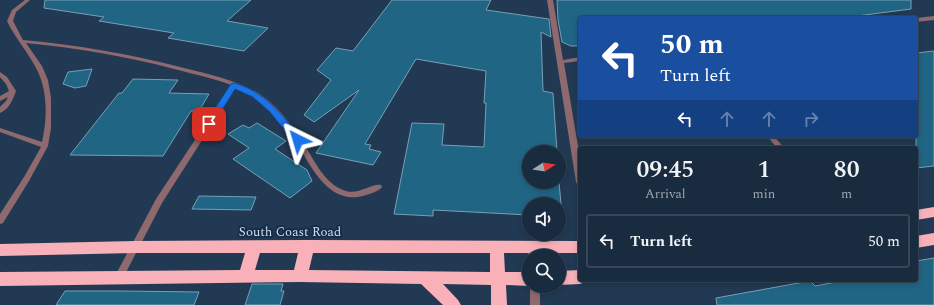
<!DOCTYPE html>
<style>
:root{--surface:#192b3e;--page:#263749;--text:#f1f3f6;--muted:#9fa7b0;--line:#374758}
body{margin:0;font-family:Spectral,serif;background:var(--page);color:var(--text);height:100vh;display:flex;flex-direction:column;font-size:15px;white-space:nowrap}
*{box-sizing:border-box;margin:0}
p{font-size:13px;color:var(--muted)}
.icon{flex:none;width:22px;height:22px;fill:none;stroke:currentColor;stroke-width:2;stroke-linecap:round;stroke-linejoin:round}
.map{position:relative;flex:1;overflow:hidden}
.sheet{position:absolute;left:578px;top:146px;width:340px;height:136px;display:flex;flex-direction:column;background:var(--surface);border-radius:4px;box-shadow:0 2px 6px #0003,0 0 0 1px var(--line)}
.sheet>*{flex:none}
.top-card{position:absolute;left:578px;top:16px;width:340px;height:122px;border-radius:4px;box-shadow:0 2px 6px #0003,0 0 0 1px var(--line);background:#1a4fa0;color:#fff;overflow:hidden}
.needle{width:26px;rotate:78deg}
.fabs{position:absolute;left:522px;top:145px;display:grid;gap:8px}
.fabs a{display:grid;place-items:center;width:44px;height:44px;border-radius:50%;background:var(--surface);box-shadow:0 2px 6px #0003,0 0 0 1px var(--line);font-size:20px}
.pin{position:absolute;display:grid;place-items:center;width:34px;height:34px;color:#fff;margin:-17px;border-radius:8px;box-shadow:0 2px 6px #0006}
.me{position:absolute;width:44px;margin:-22px;rotate:320deg;stroke-linejoin:round;filter:drop-shadow(0 0 3px #0008)}
.turn{display:flex;align-items:center;gap:14px;height:84px;padding:0 16px;font-size:18px}
.turn .icon{width:52px;height:52px;stroke-width:2.5}
.turn b{display:block;font-size:28px;line-height:34px}
.lanes{display:flex;align-items:center;height:38px;padding:0 16px;background:#0003;justify-content:center;gap:20px;direction:ltr}
.lanes .off{opacity:.35}
.eta{display:flex;justify-content:space-evenly;align-items:center;height:68px;text-align:center}
.eta b{font-size:24px;font-weight:600;line-height:28px}
ul{padding:0;list-style:none}
li{display:flex;align-items:center;gap:12px;height:54px;margin:0 8px 6px;padding:0 8px;border:2px solid var(--line);border-radius:4px}
li div{flex:1}
li b{display:block;font-size:15px}
li em{font-style:normal}
.map>svg:first-child{display:block}
.building{fill:#206584;stroke:#77a0b6}
.lines{fill:none;stroke-linecap:round;stroke-linejoin:round}
.lane{fill:#8e696d;fill-rule:evenodd}
.street{fill:#8e696d;fill-rule:evenodd}
.highway{fill:#f8b1b8;fill-rule:evenodd}
.route{fill:#1a73e8;stroke:#114b97}
.labels{text-anchor:middle;stroke-width:4;stroke-linejoin:round;paint-order:stroke}
.street-label{font-size:13px;fill:#cfdeef;stroke:#172e48}
</style>
<div class="map">
<svg width="934" height="305" viewBox="0 0 934 305">
<rect width="100%" height="100%" fill="#213953"/>
<g class="building">
<path d="M45,0H251L227,21L268,28L244,51L168,38L174,33L99,21L104,17L44,8Z"/>
<path d="M392,0H491L486,10L549,19L551,37L541,32L543,91L553,93L557,152H529V182H559L561,204H529V215L433,210V216L394,214L412,123L444,124L442,145L484,147L486,103H484L486,71L416,59L365,144L371,145L369,149L381,152L373,165L316,153L359,90L314,122L304,115L331,80L317,70L336,48L353,51Z"/>
<path d="M557,0H911V9L841,18H580V46H571L562,42L558,20Z"/>
<path d="M934,51V166L916,168V53Z"/>
<path d="M92,69L86,86L75,88L63,84L68,72Z"/>
<path d="M133,79L178,80L169,93L209,94L199,111H191L163,156L70,155L119,93H122Z"/>
<path d="M257,123L286,141L275,149L307,170L312,181L290,198L233,159L249,148L228,134L243,125L249,128Z"/>
<path d="M199,196L256,197L251,210L192,209Z"/>
<path d="M934,258V305H717L716,298L810,281L815,286L847,280H916V261Z"/>
<path d="M252,284H283L281,291H284L280,305H245Z"/>
<path d="M65,291H122L199,292L194,305H56Z"/>
</g>
<g class="lines">
<g class="lane">
<path d="M25,0H30L16,12L13,21L23,40C77,45 131,54 184,68C209,74 235,80 258,93C275,104 290,122 301,139C313,157 323,184 346,191C359,195 372,183 381,185L382,187C378,192 369,194 363,196C328,205 311,166 296,142C292,135 287,129 281,123C268,107 254,96 236,87L162,203L121,282L118,283L115,282L114,279L115,276L156,199L231,85C213,78 193,74 174,69C126,56 76,48 26,43L42,66L48,80L51,98V128L48,146L29,181L3,223L0,224V214L24,177L41,147L0,132V128L42,142C48,115 48,85 32,61C24,47 14,36 7,21L12,10Z"/>
<path d="M0,72L7,77L16,91C13,100 9,109 0,113V107L6,101L8,97L0,101V96L9,91L6,84L0,77Z"/>
<path d="M767,136H774L784,148H777Z"/>
</g>
<g class="street">
<path d="M547,0H553L563,60L580,57V61L564,63L580,158V185L577,184L576,182Z"/>
<path d="M934,16V20L916,22V18Z"/>
<path d="M532,243L535,244L538,256H529V258L527,247L529,244Z"/>
<rect x="530" y="286" width="10" height="19"/>
</g>
<g class="highway">
<path d="M934,207V217L916,220V210Z"/>
<path d="M934,233V245L916,248V236Z"/>
<path d="M307,240L580,241V253H504L505,272H529V286L506,285L507,305H491V285L443,284L458,300L461,305H443L421,284L300,282L0,286V272L240,270L245,253H135L0,256V244L135,241ZM260,253H298L294,270H255ZM313,253H490V272L309,270Z"/>
<path d="M580,270V280H586L585,282L580,284L559,285V271Z"/>
</g>
</g>
<path class="route" d="M234,83C264,91 282,115 301,138L303,140L301,143H295L270,112L253,97L235,89L212,126H206L205,124L206,122L231,84Z"/>
<g class="labels">
<g class="street-label">
<text x="290" y="236">South Coast Road</text>
</g>
</g>
</svg>
<div class="fabs">
<a><svg class="needle" viewBox="-14 -14 28 28"><path d="M0-13l5 13h-10z" fill="#e53935"/><path d="M0 13l5-13h-10z" fill="#9fa7b0"/></svg></a>
<a><svg class="icon" aria-label="sound" viewBox="0 0 24 24"><path d="M4 9h4l5-4v14l-5-4H4zM17 9q2 3 0 6"/></svg></a>
<a><svg class="icon" aria-label="search" viewBox="0 0 24 24"><circle cx="10" cy="10" r="6"/><path d="M15 15l6 6"/></svg></a>
</div>
<div class="pin" style="left:209px;top:124px;background:#d93025"><svg class="icon" aria-label="arrive" viewBox="0 0 24 24"><path d="M6 21V4h12l-3 4 3 4H6"/></svg></div>
<svg class="me" style="left:298px;top:140px" viewBox="-20 -20 40 40"><path d="M0-17L14 15 0 8-14 15z" fill="#1a73e8" stroke="#fff" stroke-width="4"/></svg>
<div class="top-card">
<div class="turn"><svg class="icon" aria-label="left" viewBox="0 0 24 24"><path d="M17 20v-9H6M10 6l-5 5 5 5"/></svg><div><b>50 m</b>Turn left</div></div>
<div class="lanes"><svg class="icon" aria-label="left" viewBox="0 0 24 24"><path d="M17 20v-9H6M10 6l-5 5 5 5"/></svg><svg class="icon off" aria-label="ahead" viewBox="0 0 24 24"><path d="M12 20V5M6 11l6-6 6 6"/></svg><svg class="icon off" aria-label="ahead" viewBox="0 0 24 24"><path d="M12 20V5M6 11l6-6 6 6"/></svg><svg class="icon off" aria-label="right" viewBox="0 0 24 24"><path d="M7 20v-9h11M14 6l5 5-5 5"/></svg></div>
</div>
<section class="sheet">
<div class="eta">
<div><b>09:45</b><p>Arrival</p></div>
<div><b>1</b><p>min</p></div>
<div><b>80</b><p>m</p></div>
</div>
<ul>
<li><svg class="icon" aria-label="left" viewBox="0 0 24 24"><path d="M17 20v-9H6M10 6l-5 5 5 5"/></svg><div><b>Turn left</b></div><em>50 m</em></li>
</ul>
</section>
</div>
